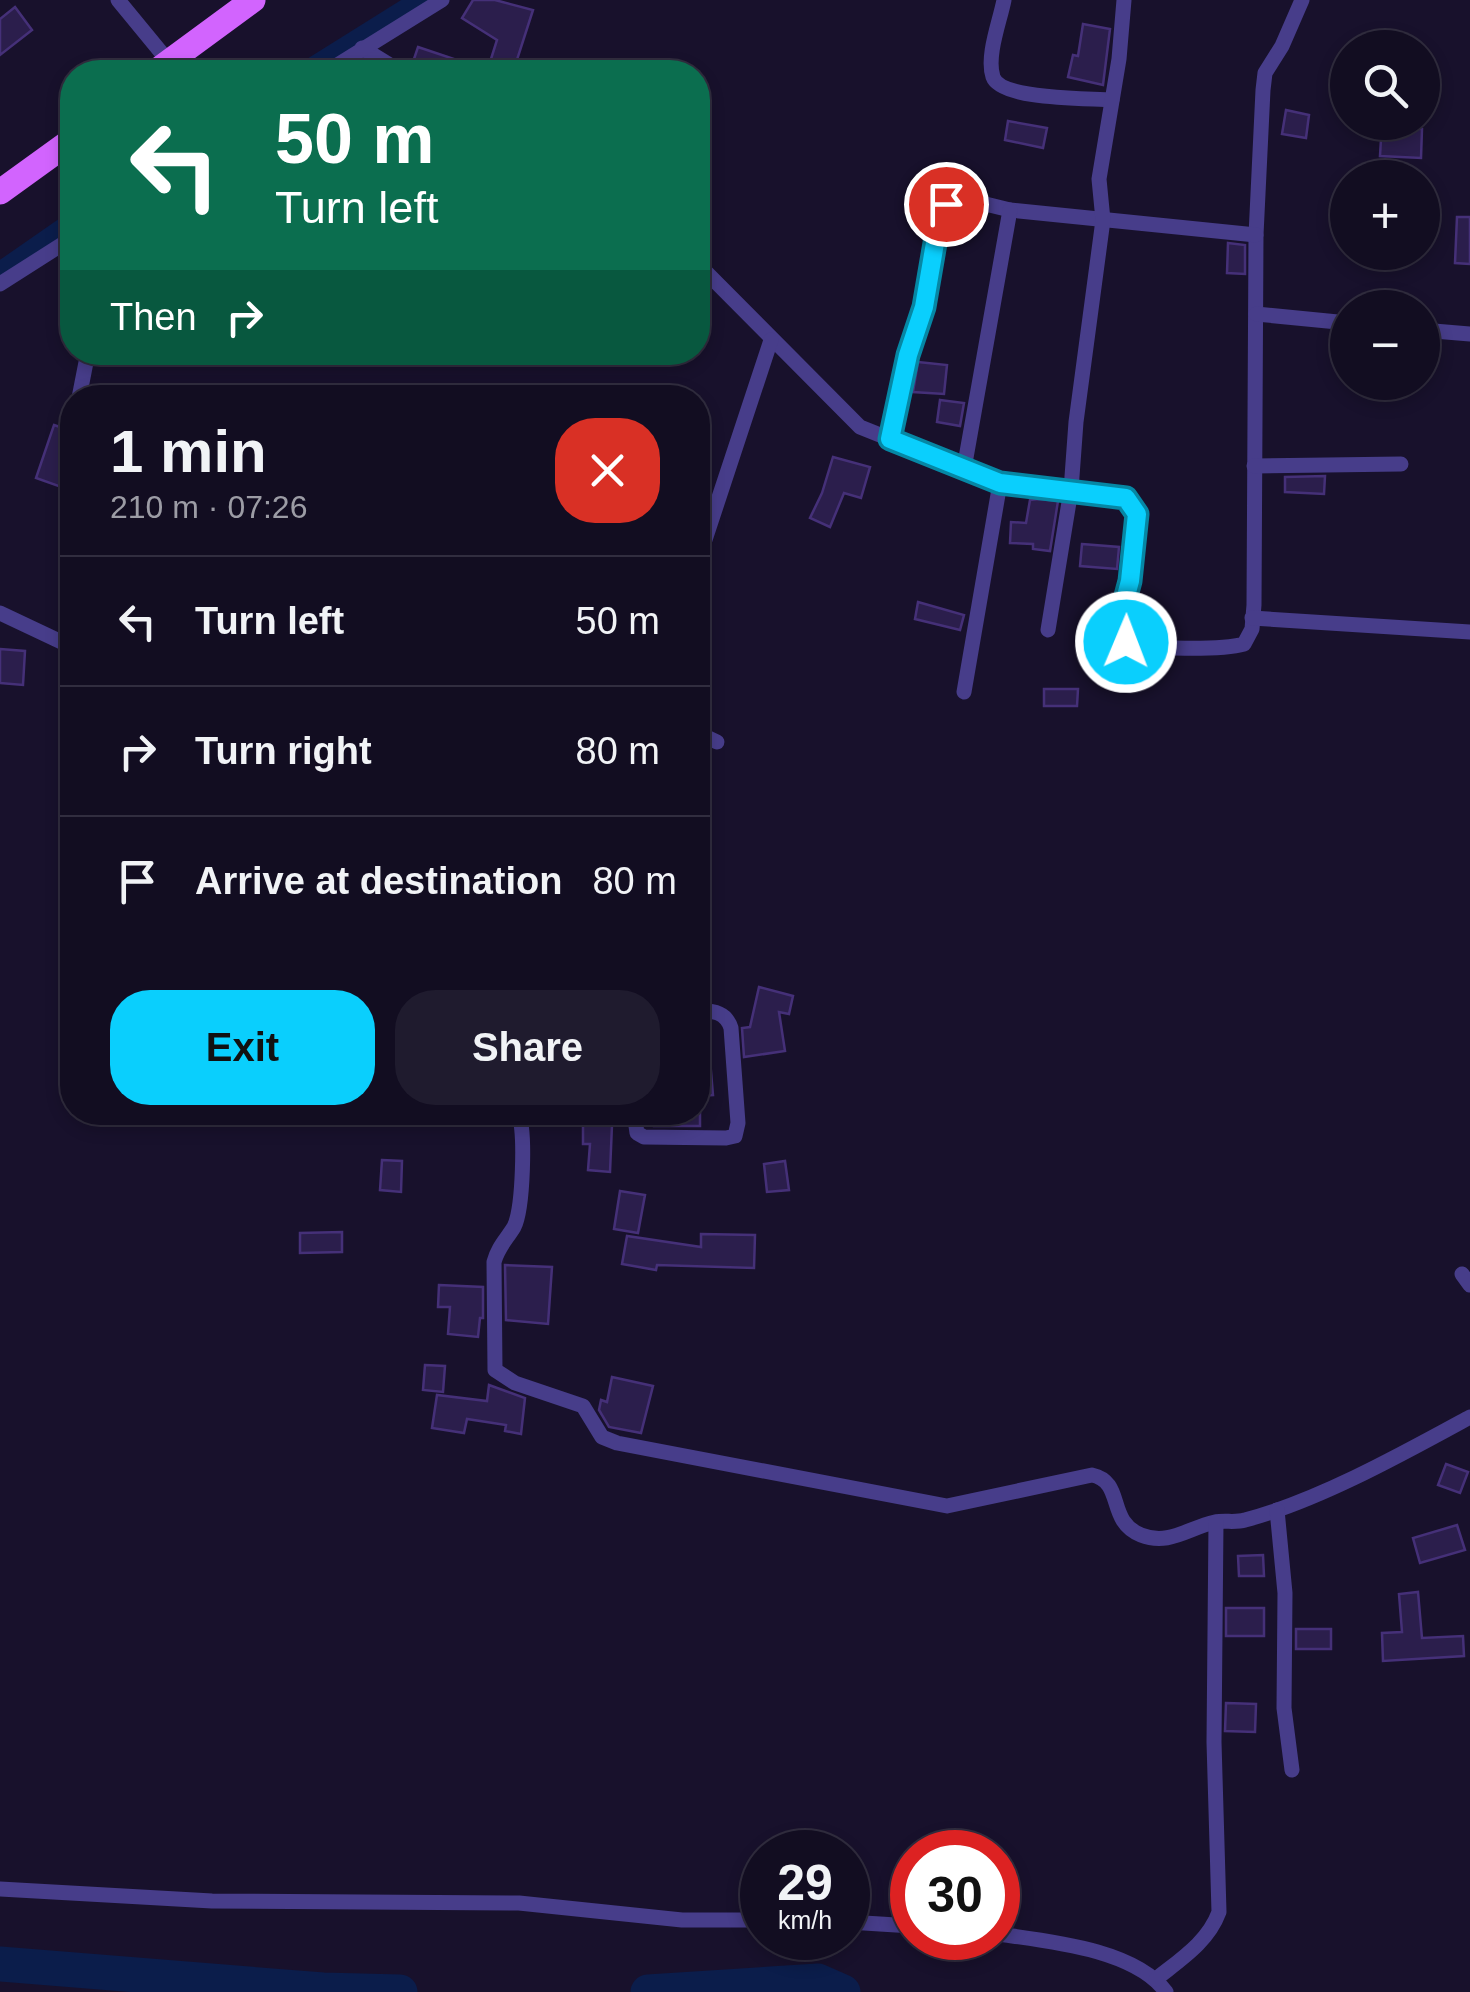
<!DOCTYPE html>
<meta charset="utf-8">
<style>
:root{--surface:#120d21;--page:#1f1b2e;--text:#f1f3f6;--muted:#9c9ca5;--line:#312d3f;--accent:#0acffd}
body{margin:0;font-family:Helvetica,sans-serif;background:var(--page);color:var(--text);height:100vh;display:flex;flex-direction:column;font-size:38px;white-space:nowrap}
*{box-sizing:border-box;margin:0}
p{font-size:32px;color:var(--muted)}
.icon{flex:none;width:55px;height:55px;fill:none;stroke:currentColor;stroke-width:2;stroke-linecap:round;stroke-linejoin:round}
.map{position:relative;flex:1;overflow:hidden}
.details{position:absolute;left:60px;top:385px;width:650px;height:740px;display:flex;flex-direction:column;background:var(--surface);border-radius:40px;box-shadow:0 5px 15px #0003,0 0 0 2px var(--line)}
.details>*{flex:none}
.top-card{position:absolute;left:60px;top:60px;width:650px;height:305px;border-radius:40px;box-shadow:0 5px 15px #0003,0 0 0 2px var(--line);background:#0b6e4f;color:#fff;overflow:hidden}
.controls{position:absolute;left:1330px;top:30px;display:grid;gap:20px}
.controls a{display:grid;place-items:center;width:110px;height:110px;border-radius:50%;background:var(--surface);box-shadow:0 5px 15px #0003,0 0 0 2px var(--line);font-size:50px}
.speed{position:absolute;left:740px;top:1830px;display:flex;gap:20px;font-size:50px;font-weight:700;text-align:center}
.speed>*{display:grid;place-content:center;width:130px;height:130px;border-radius:50%;background:var(--surface);box-shadow:0 5px 15px #0003,0 0 0 2px var(--line);line-height:1}
.speed small{font-size:25px;font-weight:400}
.speed .limit{border:15px solid #d22;background:#fff;color:#111}
.pin{position:absolute;display:grid;place-items:center;width:85px;height:85px;color:#fff;margin:-42px;border:5px solid #fff;border-radius:50%;box-shadow:0 2px 10px #0007}
.me{position:absolute;width:110px;margin:-55px;rotate:1deg;stroke-linejoin:round;filter:drop-shadow(0 0 8px #0008)}
.turn{display:flex;align-items:center;gap:35px;height:210px;padding:0 50px;font-size:45px}
.turn .icon{width:130px;height:130px;stroke-width:2.5}
.turn b{display:block;font-size:70px;line-height:85px}
.then{display:flex;align-items:center;height:95px;padding:0 50px;background:#0003;gap:20px;font-size:38px}
.round{display:grid;place-items:center;flex:none;width:105px;height:105px;border-radius:40px;background:var(--page)}
.summary{display:flex;align-items:center;justify-content:space-between;height:170px;padding:0 50px}
h1{font-size:60px;font-weight:700;line-height:75px}
.button{display:flex;gap:20px;margin-top:auto;padding:20px 50px}
.button a{flex:1;height:115px;border-radius:40px;background:var(--accent);color:#111;font-size:40px;font-weight:700;line-height:115px;text-align:center}
.button a+a{background:var(--page);color:var(--text)}
ul{padding:0;list-style:none}
li{display:flex;align-items:center;gap:30px;height:130px;padding:0 50px;border-top:2px solid var(--line)}
li div{flex:1}
li b{display:block;font-size:38px}
li em{font-style:normal}
.map>svg:first-child{display:block}
.lines{fill:none;stroke-linecap:round;stroke-linejoin:round}
.canal{stroke:#0b1d4b;stroke-width:20}
.river{stroke:#0b1d4b;stroke-width:35}
.building{fill:#2b1e4c;stroke:#453078;stroke-width:2.5}
.street{stroke:#473d8a;stroke-width:15}
.primary{stroke:#d264fe;stroke-width:25}
.route-casing{stroke:#0687a4;stroke-width:25}
.route{stroke:#0acffd;stroke-width:18}
</style>
<div class="map">
<svg width="1470" height="1992" viewBox="0 0 1470 1992">
<rect width="100%" height="100%" fill="#18112c"/>
<g class="lines">
<g class="canal">
<path d="M305,72L420,0"/>
<path d="M0,272L72,222"/>
</g>
<g class="river">
<path d="M0,1964L323,1990L400,1992"/>
<path d="M648,1992L818,1981L843,1992"/>
</g>
</g>
<g class="building">
<path d="M473,0H495L533,10L515,66L491,59L497,40L462,18Z"/>
<path d="M15,7L32,30L0,55V19Z"/>
<path d="M1083,24L1110,29L1103,85L1068,77L1073,55L1078,56Z"/>
<path d="M418,47L454,59L449,72H426L411,68Z"/>
<path d="M1286,110L1309,115L1306,138L1282,134Z"/>
<path d="M1008,121L1047,128L1043,148L1005,140Z"/>
<path d="M1382,122H1403V128L1422,129L1421,158L1380,156Z"/>
<path d="M1457,217H1470V264L1455,263Z"/>
<path d="M1228,243L1245,245V274L1227,273Z"/>
<path d="M918,362L947,365L944,394L913,392Z"/>
<path d="M940,400L964,403L960,426L937,422Z"/>
<path d="M54,425L72,431V462L64,488L36,478Z"/>
<path d="M833,457L870,467L861,498L844,493L830,527L810,518L822,493Z"/>
<path d="M1325,476L1324,494L1285,492V477Z"/>
<path d="M1039,499L1058,501L1050,551L1033,549V544L1010,543L1011,522L1026,523L1030,500Z"/>
<path d="M1082,544L1119,547L1117,569L1080,566Z"/>
<path d="M918,602L964,615L960,630L915,619Z"/>
<path d="M0,649L25,651L23,685L0,683Z"/>
<path d="M1044,689H1078L1077,706H1044Z"/>
<path d="M759,987L793,996L789,1014L779,1012L785,1051L744,1057L742,1028L750,1027Z"/>
<path d="M698,1048H709L713,1095L698,1096Z"/>
<rect x="654" y="1112" width="46" height="14"/>
<path d="M583,1125H612L610,1172L588,1170L590,1144H583Z"/>
<path d="M382,1160L402,1161L401,1192L380,1190Z"/>
<path d="M785,1161L789,1190L767,1192L764,1164Z"/>
<path d="M620,1191L645,1195L638,1233L614,1229Z"/>
<path d="M342,1232V1252L300,1253V1233Z"/>
<path d="M701,1234L755,1235L754,1268L657,1265L656,1270L622,1264L627,1236L701,1247Z"/>
<path d="M505,1265L552,1267L548,1324L506,1320Z"/>
<path d="M439,1285L483,1287V1318H480L478,1337L448,1334L450,1307H438Z"/>
<path d="M425,1365L445,1366L443,1392L423,1390Z"/>
<path d="M612,1377L653,1386L641,1433L609,1427L599,1410L601,1400L607,1402Z"/>
<path d="M489,1385L525,1398L521,1434L505,1431L506,1425L467,1419L464,1433L432,1428L437,1395L487,1401Z"/>
<path d="M1446,1464L1468,1472L1460,1493L1438,1485Z"/>
<path d="M1457,1525L1465,1550L1420,1563L1413,1538Z"/>
<path d="M1263,1555L1264,1576H1239L1238,1556Z"/>
<path d="M1418,1592L1422,1638L1463,1636L1464,1656L1383,1661L1382,1633L1402,1632L1399,1594Z"/>
<rect x="1226" y="1608" width="38" height="28"/>
<rect x="1296" y="1629" width="35" height="20"/>
<path d="M1226,1703L1256,1704L1255,1732L1225,1731Z"/>
</g>
<g class="lines">
<g class="street">
<path d="M118,0L169,62"/>
<path d="M1004,0C1000,21 986,56 993,77C1001,100 1088,98 1112,100"/>
<path d="M362,48L401,72"/>
<path d="M326,72L442,0"/>
<path d="M698,264L860,427L1000,483L1127,498C1152,523 1115,603 1126,642C1146,650 1223,650 1244,644L1252,629L1254,605L1256,235L1263,90L1265,73L1282,46L1302,0"/>
<path d="M0,284L72,238"/>
<path d="M1256,314L1348,323"/>
<path d="M1422,330L1470,334"/>
<path d="M79,398L88,352"/>
<path d="M890,439L908,355L924,307L940,214L946,204L957,197L1010,210L1256,235"/>
<path d="M1254,466L1401,464"/>
<path d="M964,469L1010,210"/>
<path d="M698,561L771,340"/>
<path d="M0,613L72,647"/>
<path d="M1252,618L1470,632"/>
<path d="M1048,630L1071,490L1076,422L1103,220L1099,179L1119,59L1124,0"/>
<path d="M964,692L1000,483"/>
<path d="M698,733L717,742"/>
<path d="M518,1112C526,1131 523,1209 514,1227C506,1240 498,1247 494,1262L495,1370L515,1383L583,1406L602,1437L617,1443L947,1506L1092,1475C1125,1482 1106,1521 1141,1535C1169,1546 1188,1528 1215,1522C1225,1520 1235,1523 1245,1520C1318,1501 1404,1453 1470,1417"/>
<path d="M634,1112L637,1133L644,1137L726,1138L735,1136L738,1123L731,1028C726,1012 712,1010 698,1011"/>
<path d="M1462,1274L1470,1285"/>
<path d="M1277,1510L1285,1593L1284,1708L1292,1770"/>
<path d="M0,1889L212,1901L519,1903L682,1920H762"/>
<path d="M848,1922L912,1926"/>
<path d="M998,1934C1047,1941 1135,1949 1166,1992"/>
<path d="M1156,1979C1181,1959 1208,1942 1219,1912L1214,1742L1216,1522"/>
</g>
<g class="primary">
<path d="M155,72L253,0"/>
<path d="M0,192L72,140"/>
</g>
</g>
<g class="lines">
<g class="route-casing">
<path id="route" d="M946,204L940,214L924,307L908,355L890,439L1000,483L1126,498L1137,514L1130,581L1122,611L1126,642"/>
</g>
<use href="#route" class="route"/>
</g>
</svg>
<div class="controls">
<a><svg class="icon" aria-label="search" viewBox="0 0 24 24"><circle cx="10" cy="10" r="6"/><path d="M15 15l6 6"/></svg></a>
<a>+</a>
<a>−</a>
</div>
<div class="speed"><div>29<small>km/h</small></div><div class="limit">30</div></div>
<div class="pin" style="left:946px;top:204px;background:#d93025"><svg class="icon" aria-label="arrive" viewBox="0 0 24 24"><path d="M6 21V4h12l-3 4 3 4H6"/></svg></div>
<svg class="me" style="left:1126px;top:642px" viewBox="-20 -20 40 40"><circle r="17" fill="#0acffd" stroke="#fff" stroke-width="3"/><path d="M0-11L8 9 0 5-8 9z" fill="#fff"/></svg>
<div class="top-card">
<div class="turn"><svg class="icon" aria-label="left" viewBox="0 0 24 24"><path d="M17 20v-9H6M10 6l-5 5 5 5"/></svg><div><b>50 m</b>Turn left</div></div>
<div class="then">Then<svg class="icon" aria-label="right" viewBox="0 0 24 24"><path d="M7 20v-9h11M14 6l5 5-5 5"/></svg></div>
</div>
<section class="details">
<div class="summary"><div><h1>1 min</h1><p>210 m · 07:26</p></div><a class="round" style="background:#d93025;color:#fff"><svg class="icon" aria-label="close" viewBox="0 0 24 24"><path d="M6 6l12 12M18 6L6 18"/></svg></a></div>
<ul>
<li><svg class="icon" aria-label="left" viewBox="0 0 24 24"><path d="M17 20v-9H6M10 6l-5 5 5 5"/></svg><div><b>Turn left</b></div><em>50 m</em></li>
<li><svg class="icon" aria-label="right" viewBox="0 0 24 24"><path d="M7 20v-9h11M14 6l5 5-5 5"/></svg><div><b>Turn right</b></div><em>80 m</em></li>
<li><svg class="icon" aria-label="arrive" viewBox="0 0 24 24"><path d="M6 21V4h12l-3 4 3 4H6"/></svg><div><b>Arrive at destination</b></div><em>80 m</em></li>
</ul>
<div class="button"><a>Exit</a><a>Share</a></div>
</section>
</div>
